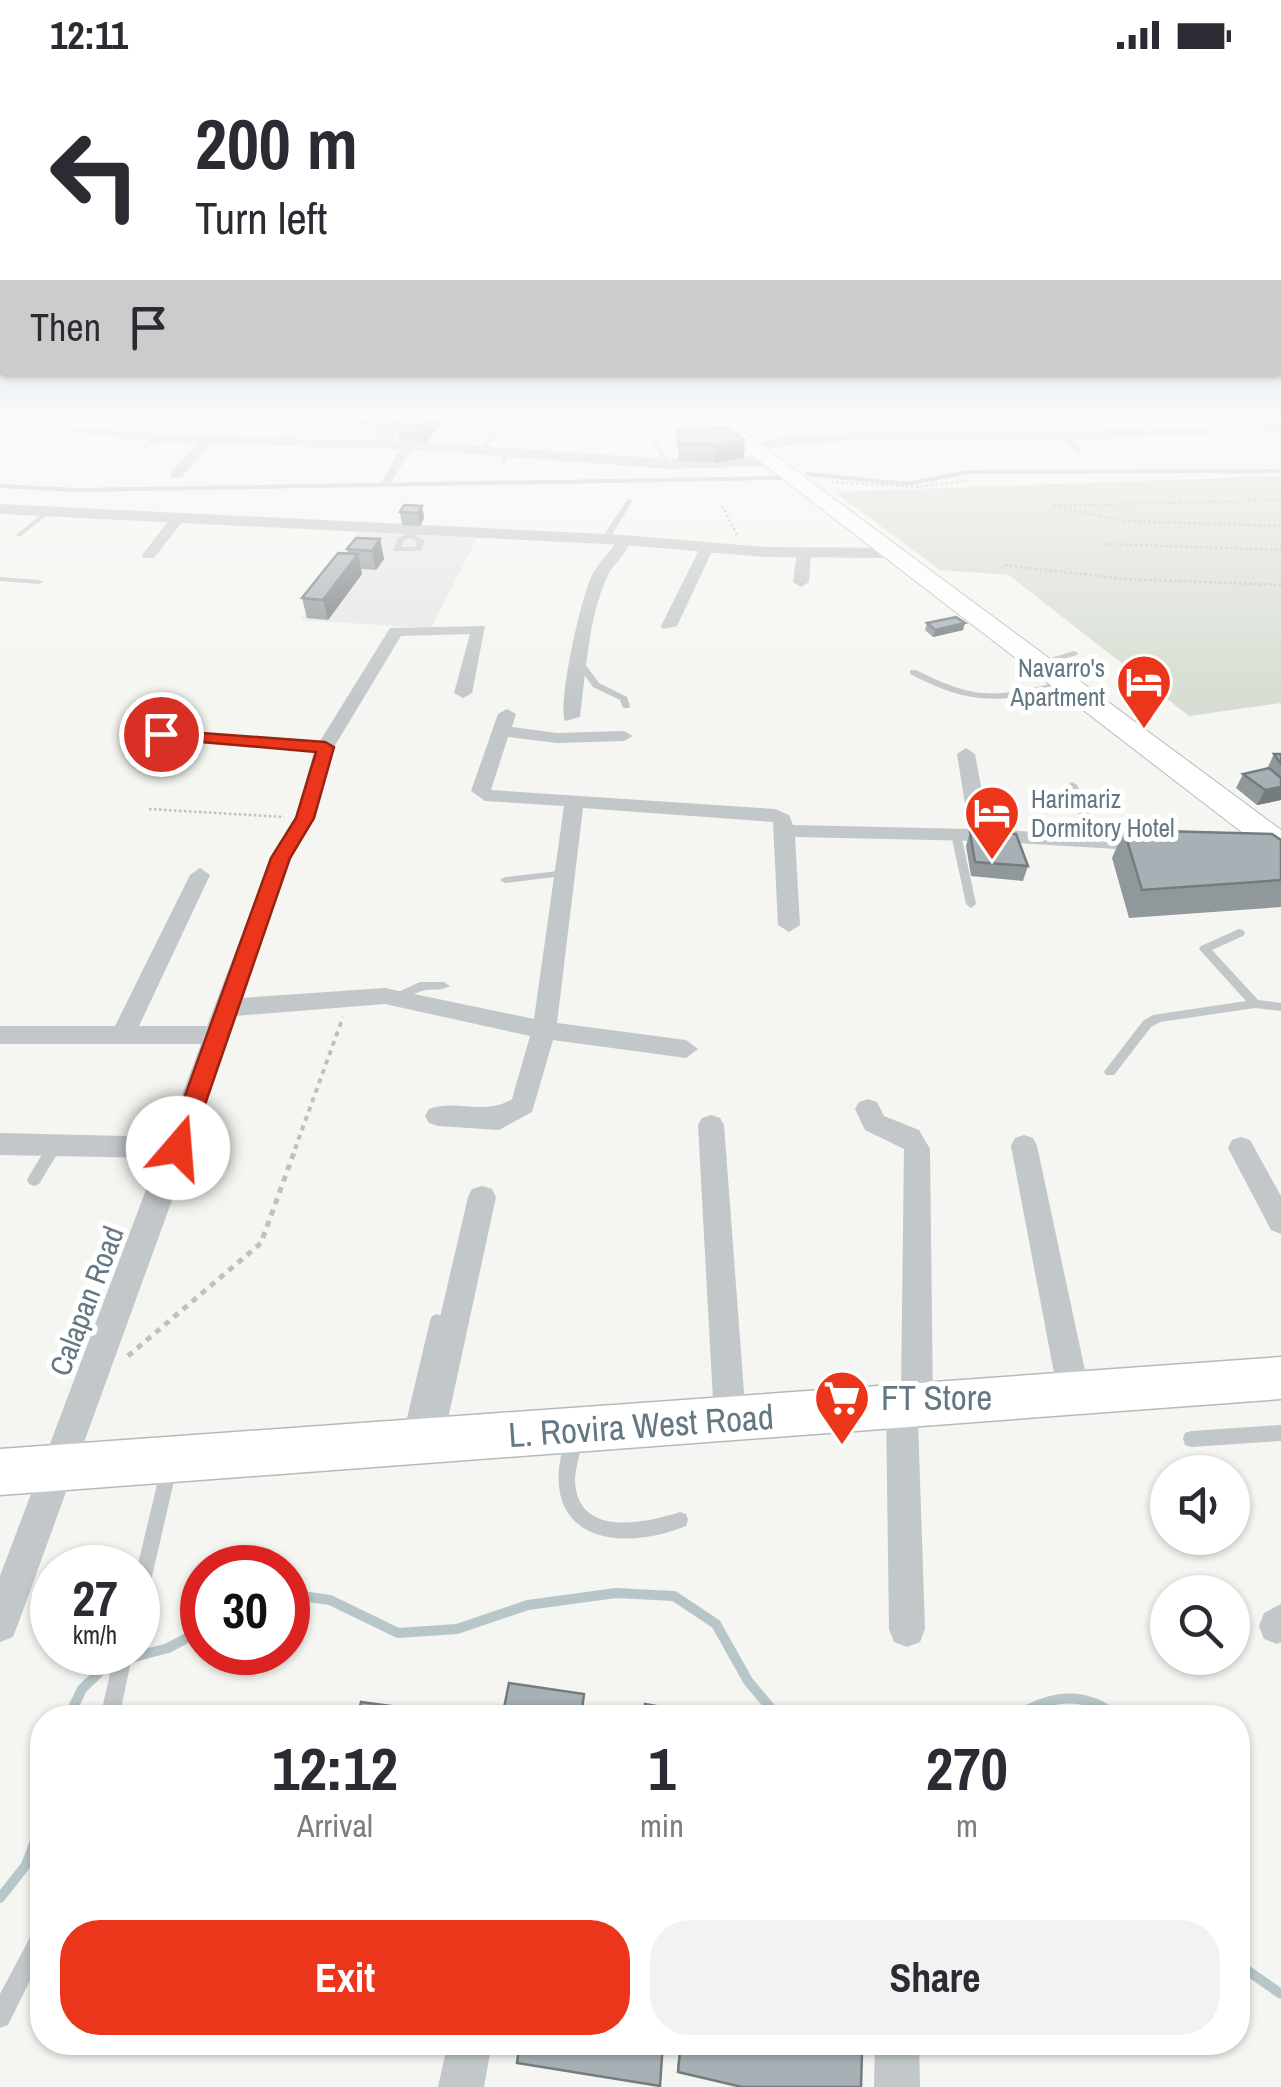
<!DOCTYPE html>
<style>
:root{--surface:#fff;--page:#f2f2f3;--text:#2b2b33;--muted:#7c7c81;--accent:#eb361b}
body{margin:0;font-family:"Archivo Narrow",sans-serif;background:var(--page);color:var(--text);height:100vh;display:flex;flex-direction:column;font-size:38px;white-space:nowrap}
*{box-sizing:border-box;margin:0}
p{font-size:32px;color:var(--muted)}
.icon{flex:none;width:55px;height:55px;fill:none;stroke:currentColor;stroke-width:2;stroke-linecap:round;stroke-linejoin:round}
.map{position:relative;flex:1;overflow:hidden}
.drawer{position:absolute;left:30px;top:1635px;width:1220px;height:350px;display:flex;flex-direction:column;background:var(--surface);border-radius:40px;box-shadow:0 2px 8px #0004}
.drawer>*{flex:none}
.guide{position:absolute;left:0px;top:0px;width:1282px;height:305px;box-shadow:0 2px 8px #0004;background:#fff;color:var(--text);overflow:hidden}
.buttons{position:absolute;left:1150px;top:1385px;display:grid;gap:20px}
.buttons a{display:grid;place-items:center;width:100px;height:100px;border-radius:50%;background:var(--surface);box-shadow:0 2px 8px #0004;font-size:50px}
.speed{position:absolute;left:30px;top:1475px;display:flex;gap:20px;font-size:50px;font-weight:700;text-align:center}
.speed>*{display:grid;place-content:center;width:130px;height:130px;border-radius:50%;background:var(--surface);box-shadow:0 2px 8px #0004;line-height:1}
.speed small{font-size:25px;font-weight:400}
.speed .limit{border:15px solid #d22;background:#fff;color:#111}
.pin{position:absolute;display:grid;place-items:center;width:85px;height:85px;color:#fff;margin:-42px;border:5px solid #fff;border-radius:50%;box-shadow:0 2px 10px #0007}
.me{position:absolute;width:110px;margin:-55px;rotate:18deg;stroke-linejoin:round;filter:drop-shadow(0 0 8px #0008)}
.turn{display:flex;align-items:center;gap:35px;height:210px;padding:0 30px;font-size:45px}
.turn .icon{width:130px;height:130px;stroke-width:2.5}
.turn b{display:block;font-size:70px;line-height:85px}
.then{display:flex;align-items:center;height:95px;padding:0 30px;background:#0003;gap:20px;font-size:38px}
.eta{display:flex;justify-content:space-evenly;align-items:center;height:170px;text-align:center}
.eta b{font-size:60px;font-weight:800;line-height:70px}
.action{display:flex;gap:20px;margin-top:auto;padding:20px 30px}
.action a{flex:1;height:115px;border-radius:40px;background:var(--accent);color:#fff;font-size:40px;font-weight:800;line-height:115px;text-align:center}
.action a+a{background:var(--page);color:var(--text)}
.status{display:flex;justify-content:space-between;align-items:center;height:70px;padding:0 50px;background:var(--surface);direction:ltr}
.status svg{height:28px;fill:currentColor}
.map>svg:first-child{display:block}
.built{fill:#e6e6e5}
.green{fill:#d7ddd2}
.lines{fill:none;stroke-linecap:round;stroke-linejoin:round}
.stream-far1{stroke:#b7c6c8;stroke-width:4}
.stream{stroke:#b7c6c8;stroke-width:10}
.secondary-casing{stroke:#b4babe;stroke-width:3}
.trunk-casing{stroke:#b7babd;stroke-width:2}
.path-far2{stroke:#bec0c2;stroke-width:2.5;stroke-dasharray:2.5 2.5;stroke-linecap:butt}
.path-far1{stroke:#bec0c2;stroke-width:4;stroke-dasharray:5 5;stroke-linecap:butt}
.path{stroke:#bec0c2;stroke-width:5;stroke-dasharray:6 6;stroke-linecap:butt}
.service{fill:#c2c7c9;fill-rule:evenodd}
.minor{fill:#c2c7c9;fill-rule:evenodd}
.tertiary{fill:#c2c7c9;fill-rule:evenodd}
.secondary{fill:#fff;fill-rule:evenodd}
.trunk{fill:#fff;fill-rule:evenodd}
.wall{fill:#90989c}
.shaded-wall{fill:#757c7f}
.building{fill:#a7b1b5;stroke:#757c7f;stroke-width:2.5}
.route{fill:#eb361b;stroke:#992312;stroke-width:2.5}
.labels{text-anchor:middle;stroke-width:10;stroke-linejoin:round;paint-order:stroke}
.far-poi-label{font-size:25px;fill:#637884;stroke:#fff;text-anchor:end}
.street-label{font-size:30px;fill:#637884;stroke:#fff}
.near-poi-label{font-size:35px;fill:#637884;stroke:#fff;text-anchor:start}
.near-street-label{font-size:35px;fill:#637884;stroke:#fff}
</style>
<div class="status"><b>12:11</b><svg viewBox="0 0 49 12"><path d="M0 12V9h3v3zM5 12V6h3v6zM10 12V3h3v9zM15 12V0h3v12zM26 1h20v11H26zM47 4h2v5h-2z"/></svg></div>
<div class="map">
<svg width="1281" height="2017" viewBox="0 0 1281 2017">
<rect width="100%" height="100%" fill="#f5f5f1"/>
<g class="built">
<path d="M183,349H450L426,373L276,368L283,358Z"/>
<path d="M360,461L477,468L431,558L300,550Z"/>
</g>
<path class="green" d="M1281,406V633L1189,646L1009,505L940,500L835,422Z"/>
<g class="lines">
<g class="stream-far1">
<path d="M807,404L907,414L968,402L1281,401"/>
<path d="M0,416L76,420L781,408"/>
</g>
<g class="stream">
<path d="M288,1524L330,1530L398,1563L457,1559L528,1535L616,1523L674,1526L716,1554L748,1611L779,1648"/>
<path d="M134,1587L168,1578L202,1560"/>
<path d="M68,1648L82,1619L109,1593"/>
<path d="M1013,1648C1050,1625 1084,1619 1119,1648"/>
<path d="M0,1828L26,1795L42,1753"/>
<path d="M1238,1894L1281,1924"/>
</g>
<g class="secondary-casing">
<path id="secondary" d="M1281,1287V1329L0,1425V1379Z"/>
</g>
<g class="trunk-casing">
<path id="trunk" d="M705,349H726L1281,760V786L1269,783Z"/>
</g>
<g class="path-far2">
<path d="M831,412L916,417L967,411"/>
<path d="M1281,430L1053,436L1124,451L1281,456"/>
<path d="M722,436L737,465"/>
<path d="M1105,474L1281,480"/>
<path d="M1005,495L1125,509L1281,515"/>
<path d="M149,739L284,747"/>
</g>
<path class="path-far1" d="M295,1079L343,947"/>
<path class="path" d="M128,1286L261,1173L296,1077"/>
<g class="service">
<path d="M314,349H321L316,353L394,366L391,375L388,377L385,375L388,367L309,355V353Z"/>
<path d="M1137,349H1143L1151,360H1147Z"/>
<path d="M849,351L854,355H885L905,351L908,353L890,358L899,365L897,368L884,359L850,358L846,353Z"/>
<path d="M491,361L496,362L484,382H480Z"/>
<path d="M1060,364H1064L1082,381V383H1078L1060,366Z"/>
<path d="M648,365H652L671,395H667Z"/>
<path d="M157,367L162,368L145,380H141V378Z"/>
<path d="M506,381L511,382L505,393H501Z"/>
<path d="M628,429L633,430L608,471H602L601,469Z"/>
<path d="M47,440L52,441L21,466H17V464Z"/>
<path d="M420,458L423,460L415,466L425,470L421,481H393L398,468ZM409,468L417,471L415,477H401L404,471Z"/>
<path d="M0,507L39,510L43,512L39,514L0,511Z"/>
<path d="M1074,581L1078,583L1077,585L1038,596L1034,593Z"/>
<path d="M577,591H583L599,613L627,627L630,636L629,638H623L620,630L593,617L576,593Z"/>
<path d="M910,600H916C979,632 999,627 1065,610L1069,613C1058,618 1044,621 1032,624C983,635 953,626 910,604Z"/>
<path d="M1072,712L1077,715L1100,771L1099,773L1095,774L1090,771L1067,715Z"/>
<path d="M956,761L961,764L976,834L971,838L966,834L951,764Z"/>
<path d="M566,800L570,801V805L505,813L500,810L505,807Z"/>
<path d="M1239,859L1243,860L1245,863L1243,866L1212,880L1258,930L1281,933V941L1255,938L1160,952L1151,957L1114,1005H1106L1104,1002L1106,999L1143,951L1153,945L1246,931L1199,879L1201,876Z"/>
<path d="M420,912H444L450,916C441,921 436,919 426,920C414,922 406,930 394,930L392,927L394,924Z"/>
<path d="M56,1069L61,1070L63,1074L61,1078L39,1114L34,1116L29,1114L27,1110L29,1106L51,1070Z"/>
<path d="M437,1244L442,1246L444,1251L419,1365L417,1371L411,1373L405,1371L403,1365L430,1251L432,1246Z"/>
<path d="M1281,1355V1371L1191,1377L1185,1375L1183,1369L1185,1363L1191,1361Z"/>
<path d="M574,1360L580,1362C584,1377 576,1393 575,1408C575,1468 643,1454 680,1442L686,1444L688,1450L686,1456C605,1488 532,1460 568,1362Z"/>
<path d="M169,1390L175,1392L177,1398L147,1528L144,1534L138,1537L137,1498L161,1398L163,1392Z"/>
<path d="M115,1582H133L119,1648H100Z"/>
<path d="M42,1854V1886L8,1955L0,1958V1924L35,1858Z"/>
</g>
<g class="minor">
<path d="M1281,354V362L1068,369H868L749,379L743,375L789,366L868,362L1068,361Z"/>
<path d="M204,367L214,370L181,408H171V402Z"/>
<path d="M404,373L414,376L391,412H381Z"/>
<path d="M174,444L186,447L154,488H144L142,485Z"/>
<path d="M619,467L631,470C626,486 612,494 606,509C588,552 586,601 580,647L565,651C558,629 581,528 592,505C599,491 612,481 619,467Z"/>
<path d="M702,474L714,477L677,556L663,559L661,556Z"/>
<path d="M804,479L811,483L809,512L801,517L793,512L797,483Z"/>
<path d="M485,556L472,623L463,628L454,623L470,564L401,566L334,677L315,748L291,788L241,928L385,918L534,949L564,736L485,731L471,721L498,644L507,639L516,644L512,657L557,663L624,661L633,666L624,671L557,673L508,667L491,720L775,739L789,745L793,755L969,759L957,684L966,678L975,684L989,759L1151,769L1161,775L1151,781L980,771L795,767L800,855L789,862L778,855L773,752L583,738L557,953L686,970L698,979L686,988L553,970L532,1042L499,1060L438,1056L429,1053L425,1046L429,1039C458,1029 484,1046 512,1029L530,966L385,934L235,946L191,1078L18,1554L13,1567L0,1572V1506L158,1088L0,1085V1063L166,1067L201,974H0V956H115L190,805L200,798L210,805L139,956H207L271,788L295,748L314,682L161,669L155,668V660L320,671L390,558Z"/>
<path d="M868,1029L877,1032L884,1046L919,1060L930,1079L933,1336L928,1347L918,1351L925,1559L920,1572L907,1577L894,1572L889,1559L886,1337L891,1326L901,1322L904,1079L865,1060L855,1039L859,1032Z"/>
<path d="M711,1045L720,1048L724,1055L746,1349L741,1360L730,1365L719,1360L714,1349L698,1055L702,1048Z"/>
<path d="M1024,1065L1033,1068L1037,1076L1090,1324L1085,1335L1074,1339L1063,1335L1058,1324L1011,1076L1015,1068Z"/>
<path d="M1241,1067L1250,1070L1281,1126V1164L1271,1160L1228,1078L1232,1070Z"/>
<path d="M482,1116L492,1119L496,1127L443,1372L438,1383L427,1388L416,1383L411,1372L468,1127L472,1119Z"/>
<path d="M1281,1534V1572L1277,1574L1264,1569L1259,1556L1264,1543Z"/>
<path d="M448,1972H492L484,2017H438Z"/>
<path d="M875,1972H919L920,2017H874Z"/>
</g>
<g class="tertiary">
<path d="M0,349L159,364L421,372L669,389L769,386L777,391L769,396L669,399L421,380L159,372L0,354Z"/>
<path d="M0,434L624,465L764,477L892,478L901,483L892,488L764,487L624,475L0,444Z"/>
</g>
<use href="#secondary" class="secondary"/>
<use href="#trunk" class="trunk"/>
</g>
<g class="wall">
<path d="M221,349H306L295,357Z"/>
<path d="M323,349H373L363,357L324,353Z"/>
<path d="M374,349H447L424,373L400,371L398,362L376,360Z"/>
<path d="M678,359L744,388L715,393L678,391Z"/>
<path d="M422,436L424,448L420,456L402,455L400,442Z"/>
<path d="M380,469L384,489L376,500L361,499L362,504L328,550L307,548L302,528L348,484L347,479Z"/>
<path d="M927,553L963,560L933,567L925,560Z"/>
<path d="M1274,684H1281V730L1257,735L1236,718L1243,704L1267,699Z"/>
<path d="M1124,760L1281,770V837L1129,848L1112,788Z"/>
<path d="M970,762L1028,796L1023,811L971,806L966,776Z"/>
<path d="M680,1972H825L862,1982L678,2002L677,1998Z"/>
</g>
<g class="shaded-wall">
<path d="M293,349H306L295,357Z"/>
<path d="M362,349H373L363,357Z"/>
<path d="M428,349H447L424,373L421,355Z"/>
<path d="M745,370L744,388L715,393V375Z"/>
<path d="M422,436L424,448L420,456L418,443Z"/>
<path d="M380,469L384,489L376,500L372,481Z"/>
<path d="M358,484L362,504L328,550L323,530Z"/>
<path d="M965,553L963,560L933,567L935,560Z"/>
<path d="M1281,717V730L1257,735L1265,720Z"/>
</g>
<g class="building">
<path d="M401,349H428L421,355L397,354Z"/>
<path d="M728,358L745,370L715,375L678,374V359Z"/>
<path d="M404,435L422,436L418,443L400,442Z"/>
<path d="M356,468L380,469L372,481L347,479Z"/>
<path d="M338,483L358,484L323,530L302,528Z"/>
<path d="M956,547L965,553L935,560L927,553Z"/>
<path d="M1274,684H1281V694Z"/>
<path d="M1269,698L1281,708V717L1265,720L1243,704Z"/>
<path d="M1124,760L1272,764L1281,770V810L1142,820Z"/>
<path d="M970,762L1016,764L1028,796L975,792Z"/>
<path d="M509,1613L584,1624L581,1648H502Z"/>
<path d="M361,1632L421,1640L419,1648H357Z"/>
<path d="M645,1634L723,1648H643Z"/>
<path d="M520,1972H663L660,2016L517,1993Z"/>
<path d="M681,1972H822L862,1982L861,2017H742L678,2002Z"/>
</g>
<linearGradient id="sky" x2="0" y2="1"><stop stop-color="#94bbdb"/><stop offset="0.55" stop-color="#fafaf9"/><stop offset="1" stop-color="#fafaf9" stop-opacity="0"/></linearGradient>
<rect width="1281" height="631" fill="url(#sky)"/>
<path class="route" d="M161,660L325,672L334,677L314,748L290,788L190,1078L178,1088L166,1078L271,788L296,748L316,682L155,668L153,664Z"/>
<defs>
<g id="hotel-pin" transform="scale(2.875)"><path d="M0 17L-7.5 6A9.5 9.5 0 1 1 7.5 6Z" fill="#eb361b" stroke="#fff"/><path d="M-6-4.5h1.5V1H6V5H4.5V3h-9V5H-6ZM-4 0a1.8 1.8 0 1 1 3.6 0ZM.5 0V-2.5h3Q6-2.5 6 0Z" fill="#fff"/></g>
<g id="supermarket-pin" transform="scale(2.875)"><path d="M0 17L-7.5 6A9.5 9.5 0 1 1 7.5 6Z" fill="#eb361b" stroke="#fff"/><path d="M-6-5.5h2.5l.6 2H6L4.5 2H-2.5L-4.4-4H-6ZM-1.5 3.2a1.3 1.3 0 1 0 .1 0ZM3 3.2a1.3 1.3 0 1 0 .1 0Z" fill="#fff"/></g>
</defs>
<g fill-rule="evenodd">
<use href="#hotel-pin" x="1144" y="612"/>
<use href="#hotel-pin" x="992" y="743"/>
<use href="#supermarket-pin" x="842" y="1328"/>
</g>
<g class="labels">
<g class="far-poi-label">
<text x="1105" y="607">Navarro's<tspan x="1105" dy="29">Apartment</tspan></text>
<text x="1031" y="738" text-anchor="start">Harimariz<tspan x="1031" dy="29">Dormitory Hotel</tspan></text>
</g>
<g class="street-label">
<text transform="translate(87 1231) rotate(-69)" y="10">Calapan Road</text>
</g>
<g class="near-poi-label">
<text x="881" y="1340">FT Store</text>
</g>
<g class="near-street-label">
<text transform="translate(641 1356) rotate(-4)" y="12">L. Rovira West Road</text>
</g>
</g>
</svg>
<div class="buttons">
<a><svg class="icon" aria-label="sound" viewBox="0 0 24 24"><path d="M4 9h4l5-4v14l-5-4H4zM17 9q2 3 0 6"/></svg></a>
<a><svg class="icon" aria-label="search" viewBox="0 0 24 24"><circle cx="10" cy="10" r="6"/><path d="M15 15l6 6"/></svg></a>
</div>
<div class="speed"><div>27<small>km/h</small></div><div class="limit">30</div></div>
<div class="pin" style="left:161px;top:664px;background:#d93025"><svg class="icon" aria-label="arrive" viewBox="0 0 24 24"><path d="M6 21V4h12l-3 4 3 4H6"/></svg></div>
<svg class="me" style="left:178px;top:1078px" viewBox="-20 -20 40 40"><circle r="19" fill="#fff"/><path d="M0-13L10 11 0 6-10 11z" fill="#eb361b"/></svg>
<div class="guide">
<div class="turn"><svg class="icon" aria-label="left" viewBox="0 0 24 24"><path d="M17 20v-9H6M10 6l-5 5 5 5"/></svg><div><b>200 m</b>Turn left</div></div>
<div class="then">Then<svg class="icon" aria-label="arrive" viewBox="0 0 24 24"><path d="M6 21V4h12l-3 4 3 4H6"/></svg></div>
</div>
<section class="drawer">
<div class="eta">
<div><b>12:12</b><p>Arrival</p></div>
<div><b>1</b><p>min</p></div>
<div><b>270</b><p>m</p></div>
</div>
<div class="action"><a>Exit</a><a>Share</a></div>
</section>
</div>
